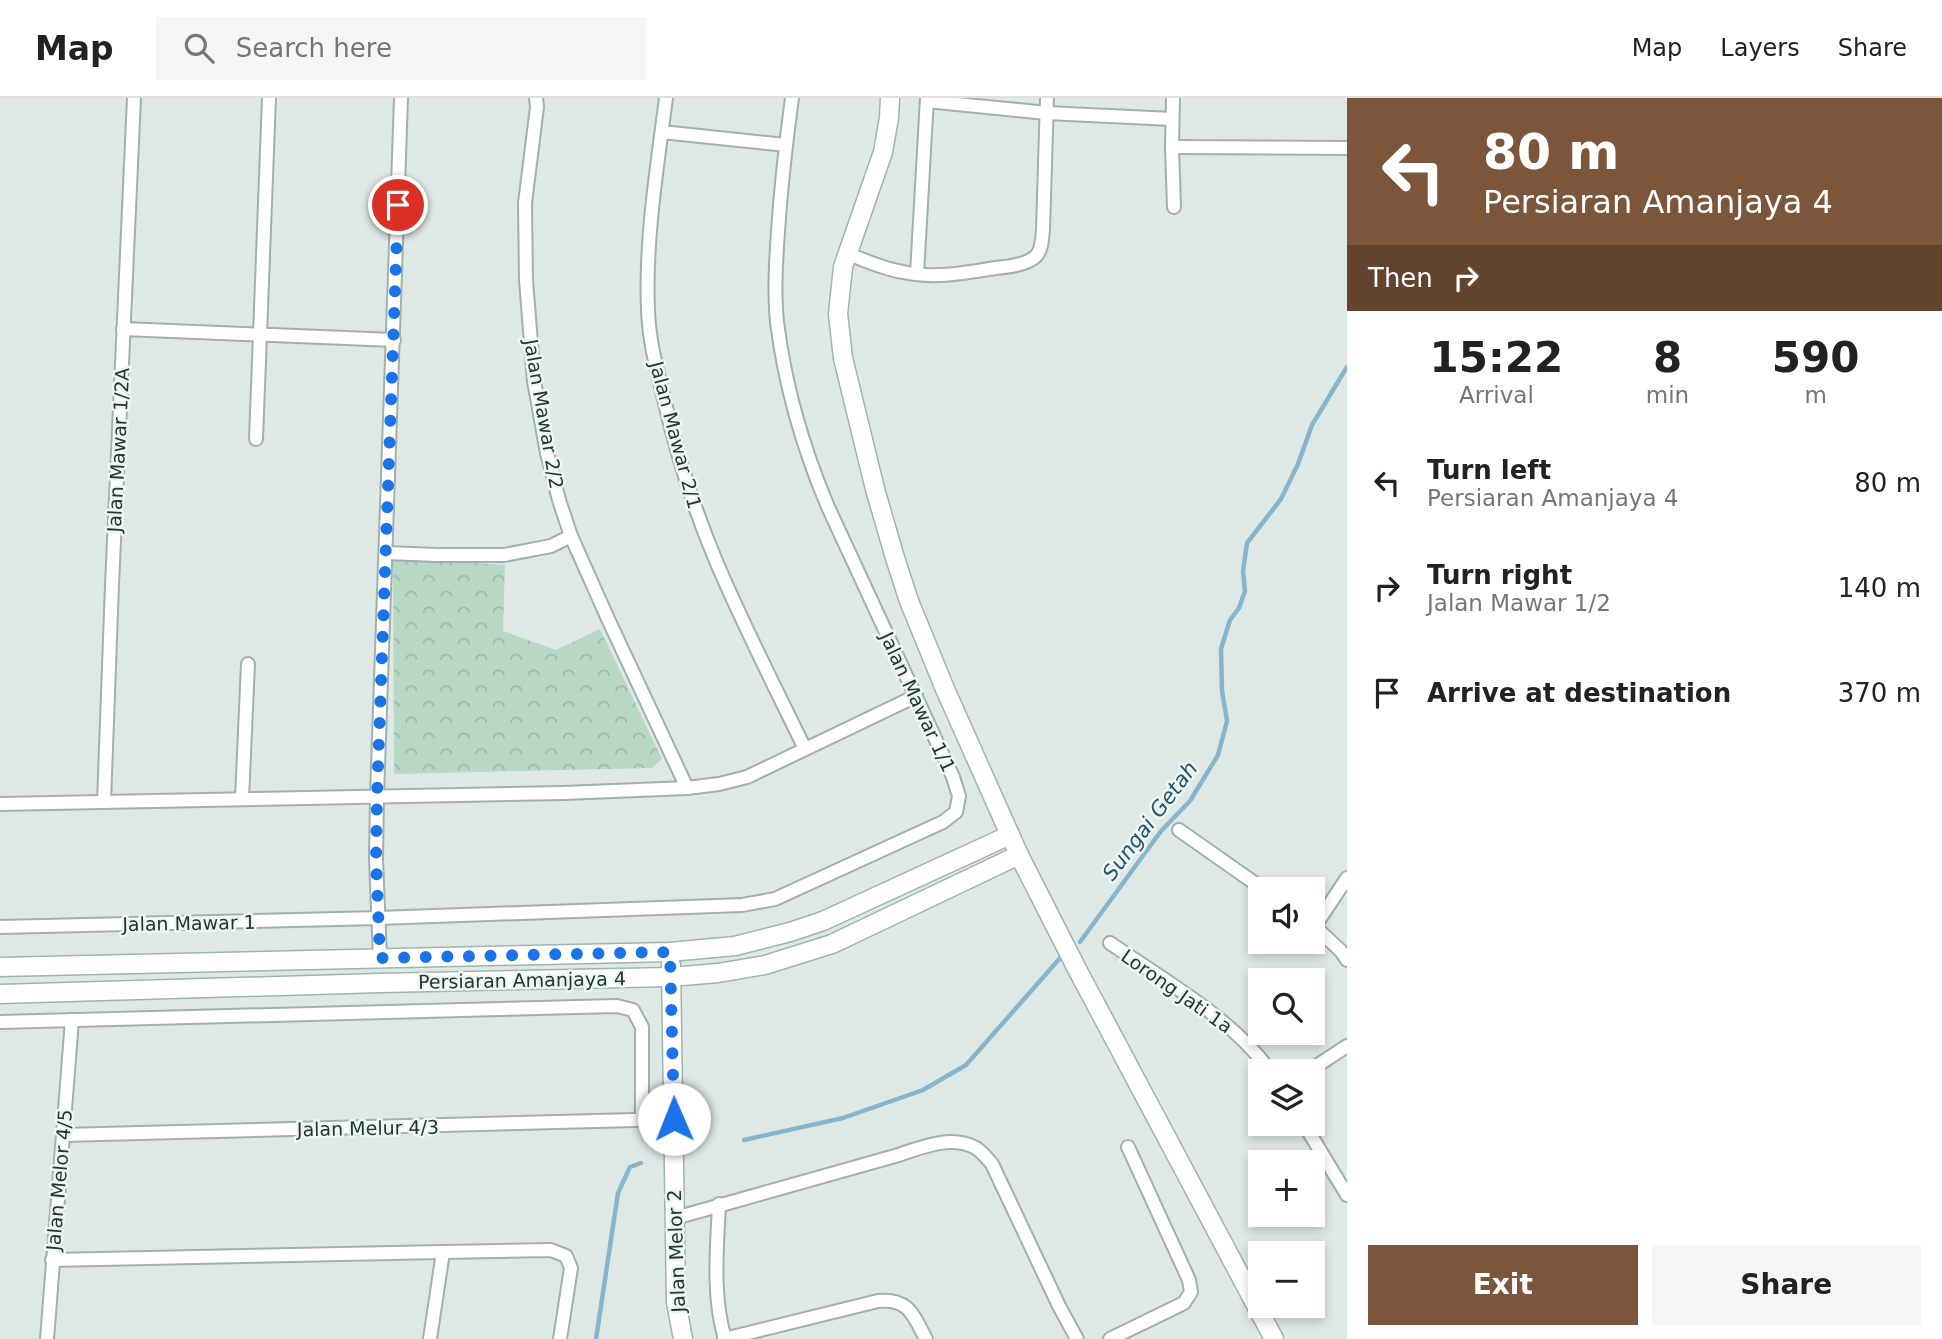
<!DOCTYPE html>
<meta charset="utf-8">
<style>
:root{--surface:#fff;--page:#f6f6f6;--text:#222;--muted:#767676;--line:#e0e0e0;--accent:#7c563b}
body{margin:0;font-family:"DejaVu Sans",sans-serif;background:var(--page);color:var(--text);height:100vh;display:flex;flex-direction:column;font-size:26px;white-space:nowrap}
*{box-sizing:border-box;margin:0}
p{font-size:23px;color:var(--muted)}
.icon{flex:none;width:38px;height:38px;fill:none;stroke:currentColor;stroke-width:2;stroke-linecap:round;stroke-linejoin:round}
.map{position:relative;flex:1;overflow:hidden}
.sheet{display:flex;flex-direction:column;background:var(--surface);width:595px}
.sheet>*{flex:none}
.top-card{background:#7c563b;color:#fff;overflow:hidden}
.buttons{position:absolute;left:1248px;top:779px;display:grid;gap:14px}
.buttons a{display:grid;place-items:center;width:77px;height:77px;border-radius:0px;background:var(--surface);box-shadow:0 4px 10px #0003;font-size:35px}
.pin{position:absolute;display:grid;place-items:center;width:60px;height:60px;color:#fff;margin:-30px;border:4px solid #fff;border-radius:50%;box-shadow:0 2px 7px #0007}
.me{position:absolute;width:77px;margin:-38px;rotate:359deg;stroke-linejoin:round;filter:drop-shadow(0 0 5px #0008)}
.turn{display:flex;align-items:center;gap:24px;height:147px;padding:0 21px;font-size:32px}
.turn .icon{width:91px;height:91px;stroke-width:2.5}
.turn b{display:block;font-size:49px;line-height:60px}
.then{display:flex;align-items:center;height:66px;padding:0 21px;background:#0003;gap:14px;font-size:26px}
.eta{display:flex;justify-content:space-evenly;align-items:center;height:119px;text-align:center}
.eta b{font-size:42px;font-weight:700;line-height:49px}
.primary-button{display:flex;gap:14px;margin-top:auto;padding:14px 21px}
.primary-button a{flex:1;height:80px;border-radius:0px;background:var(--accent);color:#fff;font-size:28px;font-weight:700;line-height:80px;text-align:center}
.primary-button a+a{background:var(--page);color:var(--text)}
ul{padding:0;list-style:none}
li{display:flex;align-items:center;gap:21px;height:105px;padding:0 21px}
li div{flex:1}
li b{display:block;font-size:26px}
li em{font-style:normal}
header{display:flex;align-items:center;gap:42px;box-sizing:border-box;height:98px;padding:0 35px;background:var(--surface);border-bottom:2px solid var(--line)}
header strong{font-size:33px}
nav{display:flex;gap:38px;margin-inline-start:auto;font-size:24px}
.search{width:490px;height:63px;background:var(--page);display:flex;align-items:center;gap:18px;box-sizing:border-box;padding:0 24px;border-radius:0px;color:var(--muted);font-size:26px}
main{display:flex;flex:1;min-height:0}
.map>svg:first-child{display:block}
.park{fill:url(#park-crowns)}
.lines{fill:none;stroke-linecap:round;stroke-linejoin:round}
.stream{stroke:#87b6cc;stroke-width:4.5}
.street-casing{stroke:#a1b0ad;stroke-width:16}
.secondary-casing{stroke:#9db4af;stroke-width:21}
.street{stroke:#fff;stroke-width:12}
.secondary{stroke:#fff;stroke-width:18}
.route{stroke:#1a73e8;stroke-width:12;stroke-dasharray:0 21.6}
.labels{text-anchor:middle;stroke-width:5;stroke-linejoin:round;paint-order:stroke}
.street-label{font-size:19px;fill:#203735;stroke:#eef6f3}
.water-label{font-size:21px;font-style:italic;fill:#1e546f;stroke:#eef6f3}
</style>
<header>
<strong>Map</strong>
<div class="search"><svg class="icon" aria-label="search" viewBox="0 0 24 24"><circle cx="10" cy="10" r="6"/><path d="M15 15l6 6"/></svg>Search here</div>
<nav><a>Map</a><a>Layers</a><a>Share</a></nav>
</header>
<main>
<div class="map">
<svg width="1347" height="1241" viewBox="0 0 1347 1241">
<defs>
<pattern id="park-crowns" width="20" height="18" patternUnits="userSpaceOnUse" patternTransform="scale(1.75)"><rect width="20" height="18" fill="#b7d9c6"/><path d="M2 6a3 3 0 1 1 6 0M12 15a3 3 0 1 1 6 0" fill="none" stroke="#9dbbab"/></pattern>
</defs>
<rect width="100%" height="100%" fill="#dee9e6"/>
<path class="park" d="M393,459L505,467L503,533L556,552L600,531L662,661L652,670L394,676Z"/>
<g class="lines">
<g class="stream">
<path d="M1080,844L1161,733L1190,703L1218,657L1227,623L1222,593L1221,551L1230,522L1239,510L1245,493L1243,473L1247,445L1281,401L1298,366L1312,327L1347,269"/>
<path d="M744,1042L843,1020L923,992L966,967L1061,859"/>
<path d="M596,1241L618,1095L630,1069L641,1065"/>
</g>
<g class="street-casing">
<g id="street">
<path d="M536,0L537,9L525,105L526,182L534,283L547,355L559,402L571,438L608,521L687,690"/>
<path d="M666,0C657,70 645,142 648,212C649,243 657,272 664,301C677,357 694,411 716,463C743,527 775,589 805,651"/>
<path d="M1173,0L1172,49L1174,109"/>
<path d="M927,3L1047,15L1172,21"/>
<path d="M662,34L786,47"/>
<path d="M1172,49L1347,50"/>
<path d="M847,155C865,163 884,171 903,174C934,181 965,175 995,170C1007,169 1027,167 1036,158C1042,152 1042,140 1043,132L1047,0"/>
<path d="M917,176L927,0"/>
<path d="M123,231L394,242"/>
<path d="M256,341L269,0"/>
<path d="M386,455L437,457H504L551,448L571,438"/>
<path d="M242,701L248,566"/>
<path d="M104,704L112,487L134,0"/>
<path d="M0,706L564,695L687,690L719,686L747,679L916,598"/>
<path d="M1179,732L1263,791"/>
<path d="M1312,826L1341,853L1347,862"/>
<path d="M1315,828L1347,780"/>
<path d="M0,829L379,820L742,807L775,801L943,724L956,714L959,698L953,679L828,409C803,350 785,288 777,224C774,194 776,163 778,133C781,89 786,44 792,0"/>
<path d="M1110,845C1163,882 1232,920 1270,973"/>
<path d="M380,860L376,761L377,698L401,0"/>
<path d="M0,924L617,908L633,912L642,929V1023"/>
<path d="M1309,973L1347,948"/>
<path d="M1304,1026L1347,1097"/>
<path d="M63,1037L674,1021"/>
<path d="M719,1106C717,1151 712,1197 725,1241"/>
<path d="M675,1120L895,1058C921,1050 950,1036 976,1050C982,1054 987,1060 992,1066L1059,1208L1077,1241"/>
<path d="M52,1162L443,1154"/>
<path d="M47,1241L72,922"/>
<path d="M430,1241L443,1154L551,1152L566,1158L571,1170L560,1241"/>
<path d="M724,1241L878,1203C909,1200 913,1217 926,1241"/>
<path d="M1110,1241L1184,1205L1191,1194L1189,1182L1128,1049"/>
</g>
</g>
<g class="secondary-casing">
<g id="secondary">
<path d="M890,0L889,20L883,54L843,169L838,216L843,260L875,391L895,460L909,503L945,591L1019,757L1077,871L1274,1241"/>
<path d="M671,867L676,1204L683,1241"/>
<path d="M0,869L670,854L735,848L790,834L823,823L1010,737"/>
<path d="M0,896L380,885L671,879L718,875L765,867L832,846L1019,757"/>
</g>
</g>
<use href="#street" class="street"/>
<use href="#secondary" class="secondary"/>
</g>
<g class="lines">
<path class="route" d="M398,107L377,698L376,761L380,860L670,854L674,1021"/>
</g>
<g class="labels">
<g class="street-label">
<text transform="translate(544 316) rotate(80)" y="7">Jalan Mawar 2/2</text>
<text transform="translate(676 337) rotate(75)" y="7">Jalan Mawar 2/1</text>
<text transform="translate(118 352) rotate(-87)" y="7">Jalan Mawar 1/2A</text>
<text transform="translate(918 604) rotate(65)" y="7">Jalan Mawar 1/1</text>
<text transform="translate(189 825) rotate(-1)" y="7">Jalan Mawar 1</text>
<text transform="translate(522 882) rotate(-1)" y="7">Persiaran Amanjaya 4</text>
<text transform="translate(1177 893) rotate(35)" y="7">Lorong Jati 1a</text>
<text transform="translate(368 1030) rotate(-1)" y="7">Jalan Melur 4/3</text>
<text transform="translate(59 1082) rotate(-85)" y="7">Jalan Melor 4/5</text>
<text transform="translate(676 1153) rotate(-92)" y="7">Jalan Melor 2</text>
</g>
<g class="water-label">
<text transform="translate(1150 723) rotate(-53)" y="7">Sungai Getah</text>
</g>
</g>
</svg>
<div class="buttons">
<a><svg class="icon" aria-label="sound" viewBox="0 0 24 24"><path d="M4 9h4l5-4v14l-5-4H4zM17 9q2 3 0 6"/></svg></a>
<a><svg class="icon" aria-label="search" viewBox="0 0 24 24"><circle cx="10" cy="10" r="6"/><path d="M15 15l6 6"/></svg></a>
<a><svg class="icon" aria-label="layers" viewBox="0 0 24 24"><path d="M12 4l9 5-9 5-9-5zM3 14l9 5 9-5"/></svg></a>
<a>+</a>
<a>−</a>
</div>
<div class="pin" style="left:398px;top:107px;background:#d93025"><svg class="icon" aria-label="arrive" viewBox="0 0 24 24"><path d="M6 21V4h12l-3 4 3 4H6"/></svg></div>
<svg class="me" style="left:674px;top:1021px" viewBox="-20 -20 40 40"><circle r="19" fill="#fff"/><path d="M0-13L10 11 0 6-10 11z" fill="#1a73e8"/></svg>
</div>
<section class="sheet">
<div class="top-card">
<div class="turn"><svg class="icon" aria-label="left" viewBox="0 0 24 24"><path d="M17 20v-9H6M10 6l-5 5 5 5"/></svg><div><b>80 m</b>Persiaran Amanjaya 4</div></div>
<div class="then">Then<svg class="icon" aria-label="right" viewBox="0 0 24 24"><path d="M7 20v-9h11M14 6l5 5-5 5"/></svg></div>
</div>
<div class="eta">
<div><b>15:22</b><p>Arrival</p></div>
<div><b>8</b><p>min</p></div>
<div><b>590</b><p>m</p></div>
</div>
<ul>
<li><svg class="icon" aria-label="left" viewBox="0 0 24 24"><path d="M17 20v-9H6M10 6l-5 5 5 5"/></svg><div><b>Turn left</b><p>Persiaran Amanjaya 4</p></div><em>80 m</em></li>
<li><svg class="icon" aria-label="right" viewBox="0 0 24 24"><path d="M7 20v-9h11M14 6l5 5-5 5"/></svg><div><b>Turn right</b><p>Jalan Mawar 1/2</p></div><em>140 m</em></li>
<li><svg class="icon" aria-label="arrive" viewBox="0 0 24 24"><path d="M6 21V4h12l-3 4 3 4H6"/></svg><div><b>Arrive at destination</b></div><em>370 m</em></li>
</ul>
<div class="primary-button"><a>Exit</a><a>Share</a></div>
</section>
</main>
